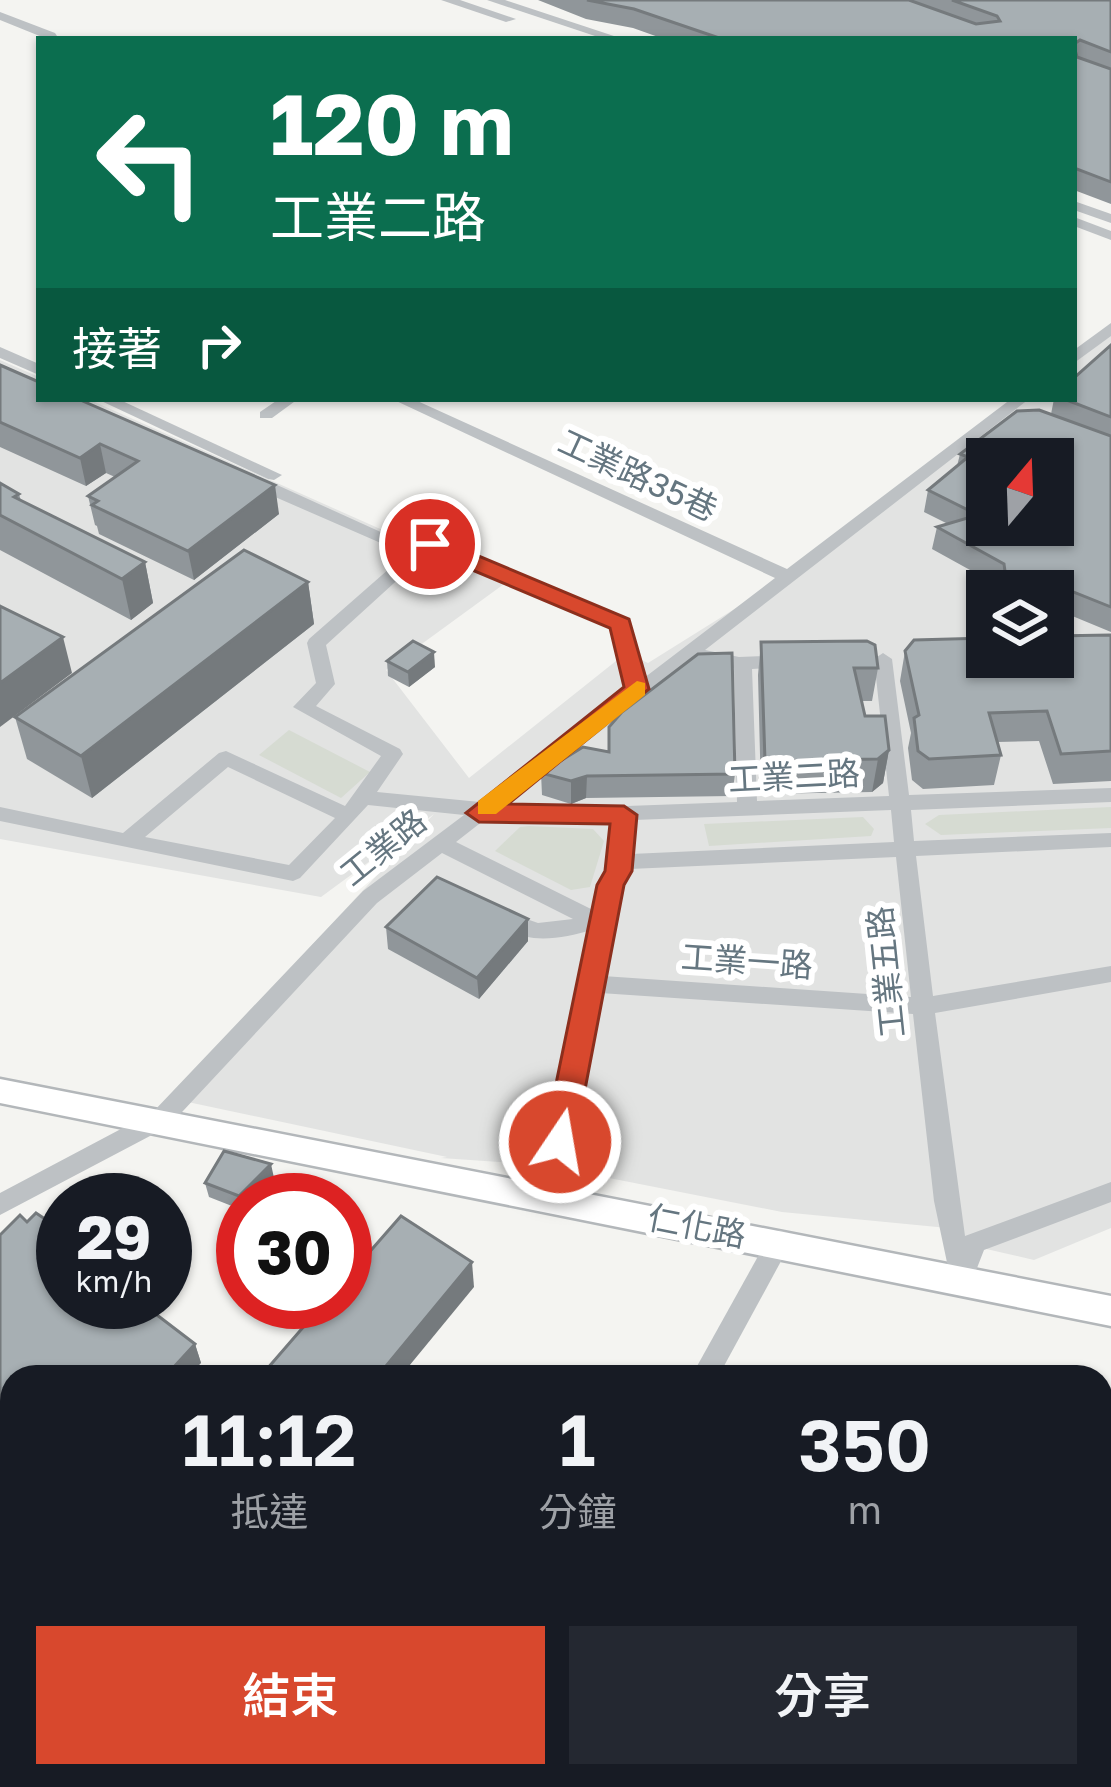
<!DOCTYPE html>
<html lang="zh-TW">
<meta charset="utf-8">
<style>
:root{--surface:#171b24;--page:#242831;--text:#f1f3f6;--muted:#9ea1a6;--accent:#d8482d}
body{margin:0;font-family:"Golos Text","Noto Sans TC",sans-serif;background:var(--page);color:var(--text);height:100vh;display:flex;flex-direction:column;font-size:45px;white-space:nowrap}
*{box-sizing:border-box;margin:0}
p{font-size:39px;color:var(--muted)}
.icon{flex:none;width:66px;height:66px;fill:none;stroke:currentColor;stroke-width:2;stroke-linecap:round;stroke-linejoin:round}
.map{position:relative;flex:1;overflow:hidden}
.drawer{position:absolute;left:0px;top:1365px;width:1113px;height:423px;display:flex;flex-direction:column;background:var(--surface);border-radius:36px 36px 0 0;box-shadow:0 3px 9px #0004}
.drawer>*{flex:none}
.top-card{position:absolute;left:36px;top:36px;width:1041px;height:366px;border-radius:0px;box-shadow:0 3px 9px #0004;background:#0b6e4f;color:#fff;overflow:hidden}
.needle{width:78px;rotate:19deg}
.buttons{position:absolute;left:966px;top:438px;display:grid;gap:24px}
.buttons a{display:grid;place-items:center;width:108px;height:108px;border-radius:0px;background:var(--surface);box-shadow:0 3px 9px #0004;font-size:60px}
.speed{position:absolute;left:36px;top:1173px;display:flex;gap:24px;font-size:60px;font-weight:700;text-align:center}
.speed>*{display:grid;place-content:center;width:156px;height:156px;border-radius:50%;background:var(--surface);box-shadow:0 3px 9px #0004;line-height:1}
.speed small{font-size:30px;font-weight:400}
.speed .limit{border:18px solid #d22;background:#fff;color:#111}
.pin{position:absolute;display:grid;place-items:center;width:102px;height:102px;color:#fff;margin:-51px;border:6px solid #fff;border-radius:50%;box-shadow:0 3px 12px #0007}
.me{position:absolute;width:132px;margin:-66px;rotate:12deg;stroke-linejoin:round;filter:drop-shadow(0 0 9px #0008)}
.turn{display:flex;align-items:center;gap:42px;height:252px;padding:0 36px;font-size:54px}
.turn .icon{width:156px;height:156px;stroke-width:2.5}
.turn b{display:block;font-size:84px;line-height:102px}
.then{display:flex;align-items:center;height:114px;padding:0 36px;background:#0003;gap:24px;font-size:45px}
.eta{display:flex;justify-content:space-evenly;align-items:center;height:204px;text-align:center}
.eta b{font-size:72px;font-weight:600;line-height:84px}
.action{display:flex;gap:24px;margin-top:auto;padding:24px 36px}
.action a{flex:1;height:138px;border-radius:0px;background:var(--accent);color:#fff;font-size:48px;font-weight:600;line-height:138px;text-align:center}
.action a+a{background:var(--page);color:var(--text)}
.map>svg:first-child{display:block}
.built{fill:#e2e3e2;fill-rule:evenodd}
.green{fill:#d6dbd2}
.lines{fill:none;stroke-linecap:round;stroke-linejoin:round}
.major-casing{stroke:#b3b7ba;stroke-width:5}
.minor{fill:#bdc1c4;fill-rule:evenodd}
.major{fill:#fff;fill-rule:evenodd}
.wall{fill:#90969a}
.shaded-wall{fill:#757a7d}
.building{fill:#a7afb3;stroke:#757a7d;stroke-width:3;fill-rule:evenodd}
.route{fill:#d8482d;stroke:#8c2f1d;stroke-width:3}
.slow{fill:#f59e0b}
.labels{text-anchor:middle;stroke-width:12;stroke-linejoin:round;paint-order:stroke}
.street-label{font-size:33px;fill:#657680;stroke:#fff}
</style>
<div class="map">
<svg width="1111" height="1787" viewBox="0 0 1111 1787">
<rect width="100%" height="100%" fill="#f4f4f1"/>
<path class="built" d="M1111,325V1228L1034,1260L960,1243L958,1229L782,1212L543,1165L441,1158L447,1157L183,1101L299,959L434,814L321,897L0,839V360L39,377V399H88L504,584L386,670L469,778L626,653L648,663L787,576L1015,399H1074V354ZM987,459H1053V525H987ZM987,591H1053V657H987Z"/>
<g class="green">
<path d="M289,730L370,772L341,798L259,755Z"/>
<path d="M1111,807V828L941,835L925,824L939,815Z"/>
<path d="M863,817L874,829L871,836L709,846L704,824Z"/>
<path d="M529,826L593,829L604,841L590,887L571,890L495,851L520,827Z"/>
</g>
<g class="lines">
<g class="major-casing">
<path id="major" d="M0,1079L1111,1296V1326L0,1103Z"/>
</g>
<g class="minor">
<path d="M441,0H460L516,19L506,22Z"/>
<path d="M487,0H505L623,39H604Z"/>
<path d="M0,12L55,33L57,36L47,39L0,20Z"/>
<path d="M1074,201L1111,214V223L1074,210Z"/>
<path d="M1074,217L1111,231V240L1074,226Z"/>
<path d="M1111,323V336L1074,363V350Z"/>
<path d="M0,347L39,364V375L0,358Z"/>
<path d="M97,399H118L282,475L274,480L268,479Z"/>
<path d="M279,399H298L272,418H260V412Z"/>
<path d="M392,399H413L787,569L1011,399H1029L705,650L739,657L786,655L795,661L786,667L752,669L757,801L889,796L874,659L883,653L892,659L909,795L1111,788V802L911,810L914,841L1111,833V847L916,856L933,996L1111,966V982L935,1013L965,1236L1111,1182V1202L984,1250L970,1286L961,1289L952,1286L934,1201L913,1014L600,993L558,1197L555,1204L546,1207L537,1204L534,1197L591,930C559,940 518,946 493,919L496,913L504,911L538,923L573,919L442,853L377,903L169,1126L0,1215V1193L153,1112L363,891L464,815L368,805L300,878L293,881L0,821V807L123,833L219,753L226,751L345,806L381,756L293,707L316,683L307,643L309,639L406,554L243,483V475H255L427,553L326,645L335,684L316,706L400,749L403,754L377,792L480,802L628,690L612,627L401,538V530H413L626,620L644,678L775,578ZM695,658L734,668L737,802L545,809L505,805ZM228,767L335,818L289,865L145,837ZM891,810L894,842L631,854L634,820ZM488,817L545,823L613,821L609,871L601,885L595,911L456,842ZM896,857L911,997L603,976L621,885L630,869Z"/>
<path d="M780,1230L789,1233L792,1241L718,1377H691L771,1233Z"/>
<path d="M1111,1685V1723L1101,1727V1689Z"/>
<path d="M205,1776H238L233,1787H200Z"/>
<path d="M441,1776H473L468,1787H436Z"/>
<path d="M1028,1776H1063L1058,1787H1023Z"/>
</g>
<use href="#major" class="major"/>
</g>
<g class="wall">
<path d="M538,0H1111V204L1074,190V39H664L633,28L586,19Z"/>
<path d="M1111,345V632L1053,608V591H1000L999,586L932,549L937,527L948,524L924,512L928,490L957,466L960,454L1051,414L1054,399H1074Z"/>
<path d="M0,365L279,514L194,580L99,534L97,526L95,525L88,496L115,477L106,473L86,486L0,447Z"/>
<path d="M0,483L19,494L21,501L145,562L153,603L131,620L0,550Z"/>
<path d="M308,582L314,624L92,798L27,759L15,717Z"/>
<path d="M1111,635V781L1053,784L1039,741L997,742L1001,755L994,785L923,789L912,780L908,748L911,733L900,681L905,651Z"/>
<path d="M761,642L878,668L872,701H862L865,716L889,750L883,783L872,792L761,794L758,675Z"/>
<path d="M387,661L435,667L409,687L388,676Z"/>
<path d="M541,773L735,774L732,796L586,798L571,804L542,795Z"/>
<path d="M386,927L528,941L479,999L388,949Z"/>
<path d="M274,1178L242,1210L209,1197L205,1183Z"/>
<path d="M0,1235L63,1302L195,1344L201,1363L12,1377V1742L0,1732Z"/>
</g>
<g class="shaded-wall">
<path d="M100,444L106,473L86,486L80,458Z"/>
<path d="M275,485L279,514L194,580L188,551Z"/>
<path d="M145,562L153,603L131,620L122,579Z"/>
<path d="M308,582L314,624L92,798L81,756Z"/>
<path d="M63,637L72,673L0,727V683Z"/>
<path d="M434,652L435,667L409,687L408,672Z"/>
<path d="M889,750L883,783L872,792L878,759Z"/>
<path d="M587,776L586,798L571,804V781Z"/>
<path d="M528,919V941L479,999L477,978Z"/>
<path d="M271,1164L274,1178L252,1200H243L242,1210L239,1196Z"/>
<path d="M472,1262L474,1287L400,1377H377Z"/>
<path d="M195,1344L201,1363L188,1377H175L172,1369Z"/>
</g>
<g class="building">
<path d="M587,0H909L976,24L1000,21L997,16L952,0H1111V52L1080,40L1074,44V39H722L634,9Z"/>
<path d="M1074,46L1077,57L1111,69V182L1074,168Z"/>
<path d="M1111,345V417L1064,399H1074V378Z"/>
<path d="M0,365L39,382V399H78L275,485L188,551L92,505L98,501L88,496L138,461L100,444L80,458L0,422Z"/>
<path d="M1039,410L1111,436V607L1026,573L1029,587L1007,586L1004,564L937,527L978,515L928,490L968,457L960,454L1017,411ZM987,459H1053V525H987Z"/>
<path d="M0,483L19,494L14,497L145,562L122,579L0,515Z"/>
<path d="M244,550L308,582L81,756L15,717Z"/>
<path d="M0,606L63,637L0,683Z"/>
<path d="M1111,635V751L1061,754L1047,711L989,713L1001,755L929,759L918,751L914,718L919,715L905,651L914,640L987,638V657H1053V636Z"/>
<path d="M413,641L434,652L408,672L387,661Z"/>
<path d="M867,641L875,645L878,668H854L865,716H885L889,750L878,759L765,761L761,642Z"/>
<path d="M732,653L735,774L587,776L571,781L541,773L583,747L609,752V727L622,712L698,654Z"/>
<path d="M437,877L528,919L477,978L386,927Z"/>
<path d="M224,1151L271,1164L239,1196L205,1183Z"/>
<path d="M36,1213L63,1231V1302H140L195,1344L172,1369L183,1377H12V1736L0,1725V1235L20,1215L27,1222Z"/>
<path d="M401,1216L472,1262L377,1377H260L325,1302H345V1280Z"/>
</g>
<path class="route" d="M422,539H438L629,619L649,689L508,804L624,806L637,815L632,871L624,885L575,1142L560,1155L544,1142L597,885L605,871L610,824L479,822L466,813L624,687L610,628L422,549Z"/>
<path class="slow" d="M637,681L645,683V695L496,814H478V801Z"/>
<g class="labels">
<g class="street-label">
<text transform="translate(638 475) rotate(25)" y="12">工業路35巷</text>
<text transform="translate(794 776) rotate(-3)" y="12">工業二路</text>
<text transform="translate(383 847) rotate(-39)" y="12">工業路</text>
<text transform="translate(747 961) rotate(4)" y="12">工業一路</text>
<text transform="translate(886 972) rotate(-96)" y="12">工業五路</text>
<text transform="translate(697 1226) rotate(11)" y="12">仁化路</text>
</g>
</g>
</svg>
<div class="buttons">
<a><svg class="needle" viewBox="-14 -14 28 28"><path d="M0-13l5 13h-10z" fill="#e53935"/><path d="M0 13l5-13h-10z" fill="#9ea1a6"/></svg></a>
<a><svg class="icon" aria-label="layers" viewBox="0 0 24 24"><path d="M12 4l9 5-9 5-9-5zM3 14l9 5 9-5"/></svg></a>
</div>
<div class="speed"><div>29<small>km/h</small></div><div class="limit">30</div></div>
<div class="pin" style="left:430px;top:544px;background:#d93025"><svg class="icon" aria-label="arrive" viewBox="0 0 24 24"><path d="M6 21V4h12l-3 4 3 4H6"/></svg></div>
<svg class="me" style="left:560px;top:1142px" viewBox="-20 -20 40 40"><circle r="17" fill="#d8482d" stroke="#fff" stroke-width="3"/><path d="M0-11L8 9 0 5-8 9z" fill="#fff"/></svg>
<div class="top-card">
<div class="turn"><svg class="icon" aria-label="left" viewBox="0 0 24 24"><path d="M17 20v-9H6M10 6l-5 5 5 5"/></svg><div><b>120 m</b>工業二路</div></div>
<div class="then">接著<svg class="icon" aria-label="right" viewBox="0 0 24 24"><path d="M7 20v-9h11M14 6l5 5-5 5"/></svg></div>
</div>
<section class="drawer">
<div class="eta">
<div><b>11:12</b><p>抵達</p></div>
<div><b>1</b><p>分鐘</p></div>
<div><b>350</b><p>m</p></div>
</div>
<div class="action"><a>結束</a><a>分享</a></div>
</section>
</div>
